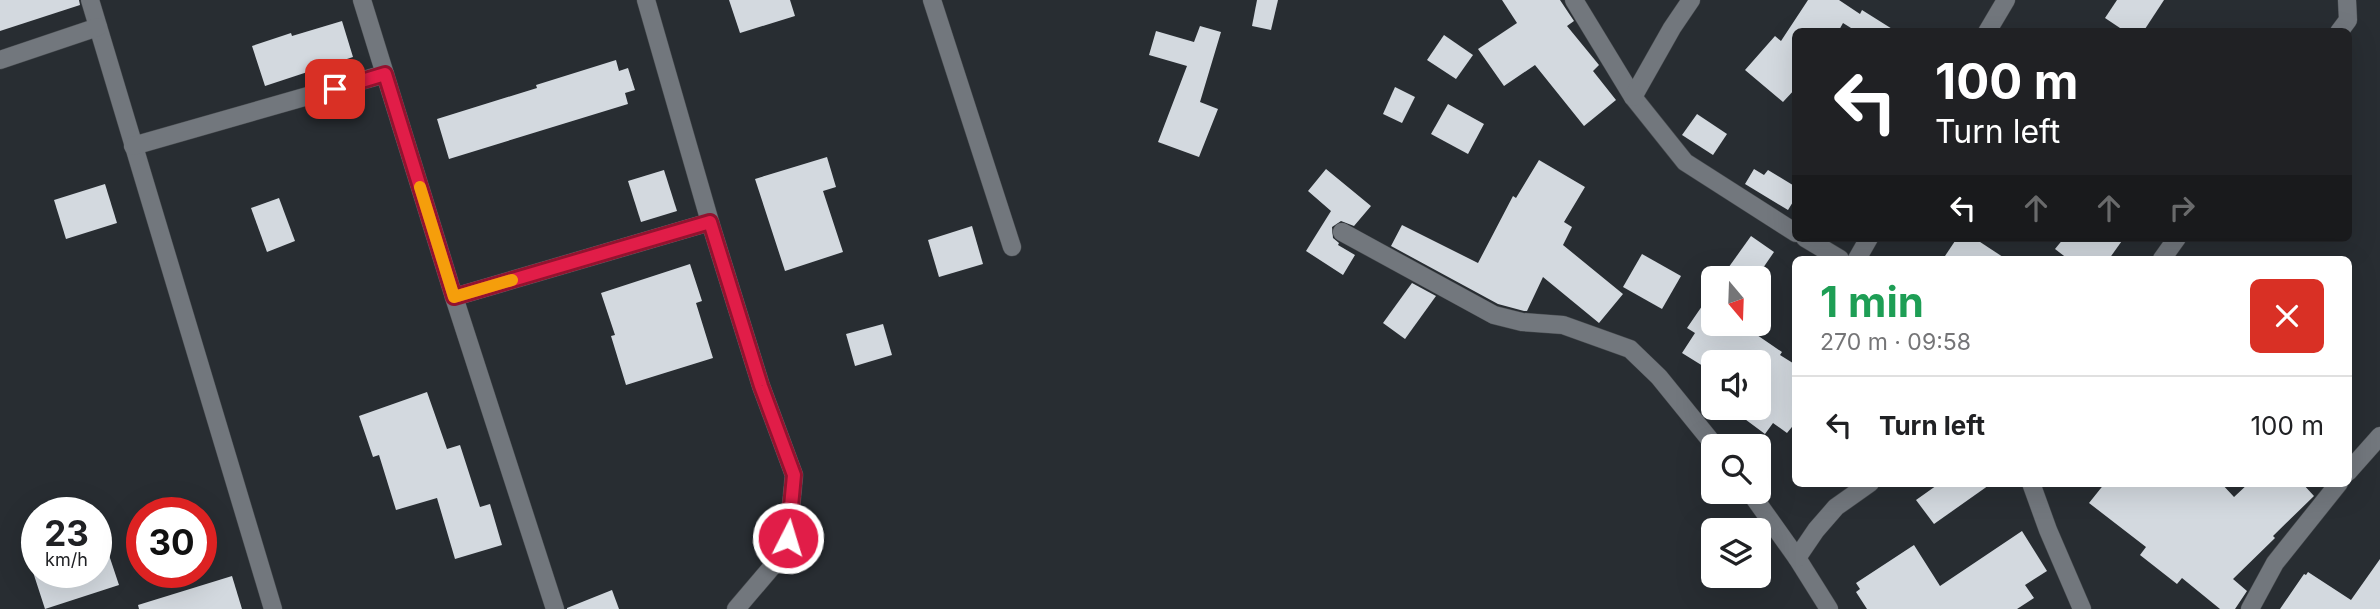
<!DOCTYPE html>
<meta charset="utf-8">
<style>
:root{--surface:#fff;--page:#f2f2f2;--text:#202124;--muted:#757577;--line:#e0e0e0}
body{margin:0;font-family:Inter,sans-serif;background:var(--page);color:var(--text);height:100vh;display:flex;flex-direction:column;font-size:26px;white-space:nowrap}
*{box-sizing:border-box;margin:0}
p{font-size:23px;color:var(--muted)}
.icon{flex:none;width:38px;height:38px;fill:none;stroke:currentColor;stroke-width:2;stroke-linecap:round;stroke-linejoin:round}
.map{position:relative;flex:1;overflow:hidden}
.panel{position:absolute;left:1792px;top:256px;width:560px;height:231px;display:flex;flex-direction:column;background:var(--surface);border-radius:10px;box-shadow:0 7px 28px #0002}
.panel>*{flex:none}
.top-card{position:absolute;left:1792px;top:28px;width:560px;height:214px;border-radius:10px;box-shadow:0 7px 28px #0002;background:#202124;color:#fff;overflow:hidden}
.needle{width:46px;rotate:161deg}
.controls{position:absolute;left:1701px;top:266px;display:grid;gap:14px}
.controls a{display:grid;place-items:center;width:70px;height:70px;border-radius:10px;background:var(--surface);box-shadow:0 7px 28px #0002;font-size:35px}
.speed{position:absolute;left:21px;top:497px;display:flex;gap:14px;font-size:35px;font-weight:700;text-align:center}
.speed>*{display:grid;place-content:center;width:91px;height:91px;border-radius:50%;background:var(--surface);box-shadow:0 7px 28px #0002;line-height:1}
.speed small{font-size:18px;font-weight:400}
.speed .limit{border:10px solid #d22;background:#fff;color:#111}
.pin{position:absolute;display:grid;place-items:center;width:60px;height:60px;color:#fff;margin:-30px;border-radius:14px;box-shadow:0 4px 10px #0006}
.me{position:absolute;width:77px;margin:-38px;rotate:5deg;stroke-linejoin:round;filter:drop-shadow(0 0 5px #0008)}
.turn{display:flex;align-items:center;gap:24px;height:147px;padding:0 28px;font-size:32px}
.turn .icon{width:91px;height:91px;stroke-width:2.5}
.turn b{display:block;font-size:49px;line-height:60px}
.lanes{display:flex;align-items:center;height:66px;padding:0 28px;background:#0003;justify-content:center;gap:35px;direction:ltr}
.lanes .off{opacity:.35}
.round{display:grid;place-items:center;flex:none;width:74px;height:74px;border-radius:10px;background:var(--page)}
.summary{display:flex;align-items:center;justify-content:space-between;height:119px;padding:0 28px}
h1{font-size:42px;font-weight:700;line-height:52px;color:#1e9e55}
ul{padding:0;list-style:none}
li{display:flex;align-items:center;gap:21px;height:98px;padding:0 28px;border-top:2px solid var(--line)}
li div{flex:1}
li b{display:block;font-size:26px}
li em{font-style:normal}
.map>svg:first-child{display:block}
.building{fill:#d3d9df}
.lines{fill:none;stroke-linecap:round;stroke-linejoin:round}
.street-casing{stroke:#464a4e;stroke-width:19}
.street{stroke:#72777d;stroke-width:18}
.route-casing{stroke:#92132f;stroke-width:18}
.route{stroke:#e11d48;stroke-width:12}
.slow{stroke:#f59e0b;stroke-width:12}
</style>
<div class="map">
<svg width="2380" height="609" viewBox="0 0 2380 609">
<rect width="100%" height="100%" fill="#282d32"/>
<g class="building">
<path d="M0,0H79L80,5L0,31Z"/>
<path d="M729,0H790L795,16L740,33Z"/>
<path d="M1257,0H1278L1271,30L1252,26Z"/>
<path d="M1502,0H1560L1574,21L1567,26L1599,65L1593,71L1616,100L1584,126L1535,65L1504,86L1478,49L1517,23Z"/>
<path d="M1808,0H1839L1860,14L1862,10L1897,32H1849L1851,28L1843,23L1838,32H1796V88L1783,102L1745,70L1775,36L1781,41Z"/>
<path d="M2117,0H2164L2143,32H2126L2105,18Z"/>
<path d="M342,21L353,57L265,86L252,46L291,33L292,36Z"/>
<path d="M1200,26L1221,32L1200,102L1218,109L1199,157L1158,142L1187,66L1149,55L1156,31L1194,42Z"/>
<path d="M1444,35L1473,55L1456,79L1427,60Z"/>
<path d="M616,60L619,71L628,68L635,90L625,93L628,104L449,159L437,119L537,88L536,85Z"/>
<path d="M1395,87L1415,97L1402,123L1383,114Z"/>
<path d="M1448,104L1484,124L1468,154L1431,134Z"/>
<path d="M1697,114L1727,134L1713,155L1682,135Z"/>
<path d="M827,157L836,187L823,191L843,252L785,271L755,179Z"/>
<path d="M1539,160L1585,187L1564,222L1572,227L1563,245L1623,294L1599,323L1543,277L1527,311H1524L1498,304L1391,246L1402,225L1478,263L1513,196L1516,198Z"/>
<path d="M1326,169L1371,206L1354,226L1341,221L1332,227L1333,238L1339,243L1338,245L1355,255L1343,275L1306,251L1331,211L1308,191Z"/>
<path d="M1754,169L1764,175L1768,170L1796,187V197L1788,210L1745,184Z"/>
<path d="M664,170L677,211L641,222L628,181Z"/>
<path d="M105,184L117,223L66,239L54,200Z"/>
<path d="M279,198L295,241L267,252L251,208Z"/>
<path d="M972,226L983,264L939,277L928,240Z"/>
<path d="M1751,236L1774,252L1763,268L1755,278H1721Z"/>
<path d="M1957,238H1974L2006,259H1943Z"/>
<path d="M2064,238H2124L2109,259H2068L2055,249Z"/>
<path d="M1642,254L1681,276L1662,309L1623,287Z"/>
<path d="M690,264L702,301L696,303L713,358L626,385L611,336L615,335L601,293Z"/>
<path d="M1412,283L1436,296L1405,339L1383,323Z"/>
<path d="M1713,290V324H1741L1782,352L1780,355L1796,365V422L1787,433L1773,423L1765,434L1730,408H1759V362H1731L1720,355L1716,362H1713L1711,371L1682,353L1695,333L1687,328Z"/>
<path d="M883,324L892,355L855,366L846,334Z"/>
<path d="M427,392L447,449L460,445L480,507L490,504L502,545L455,559L437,498L396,510L379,455L373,457L359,416Z"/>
<path d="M1940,483H1992L1934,524L1916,500Z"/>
<path d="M2105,483H2221L2234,497L2249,483H2302L2314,496L2273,536L2275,538L2233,579L2247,591L2235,609H2220L2182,578L2177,584L2140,555L2146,547L2089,503Z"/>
<path d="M99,525L119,585L45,609L33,572H96V526Z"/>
<path d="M2022,531L2047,571L2025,585L2034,598L2017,609H1867L1856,592L1860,589L1856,583L1914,545L1940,586Z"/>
<path d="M2380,559V609H2280L2304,574L2306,575L2308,572L2351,600Z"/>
<path d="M232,576L242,609H139L138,605Z"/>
<path d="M612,590L619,609H567V608Z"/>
</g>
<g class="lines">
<g class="street-casing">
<g id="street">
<path d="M90,0L273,609"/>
<path d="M362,0L454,297L555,609"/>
<path d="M646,0L710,222L761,386L794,475L788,538L771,568L736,609"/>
<path d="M932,0L1012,247"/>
<path d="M1574,0L1633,97L1685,162L1796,233"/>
<path d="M1987,32L2006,0"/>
<path d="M2339,32L2348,20L2347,0"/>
<path d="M0,60L98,27"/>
<path d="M1633,97L1672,28L1691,0"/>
<path d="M133,146L385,74"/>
<path d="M1342,232L1494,315L1522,322L1563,325L1630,349L1659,377L1715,446"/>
<path d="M1805,238L1840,259"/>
<path d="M1857,259L1869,238"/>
<path d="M2162,259L2177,238"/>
<path d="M454,297L710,222"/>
<path d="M2348,472L2380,436"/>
<path d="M2031,483L2048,530L2082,609"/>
<path d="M1750,492L1797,558L1829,609"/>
<path d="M1797,558L1816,530L1836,507L1870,483"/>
<path d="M2250,609L2275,563L2339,483"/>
</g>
</g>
<use href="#street" class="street"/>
</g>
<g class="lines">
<g class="route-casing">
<path id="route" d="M335,89L385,74L454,297L710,222L761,386L794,475L788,538"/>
</g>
<use href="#route" class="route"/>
<path class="slow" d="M420,187L454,297L512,280"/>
</g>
</svg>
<div class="controls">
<a><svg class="needle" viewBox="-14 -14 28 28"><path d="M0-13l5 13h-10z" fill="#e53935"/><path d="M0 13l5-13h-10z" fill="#757577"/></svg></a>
<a><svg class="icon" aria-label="sound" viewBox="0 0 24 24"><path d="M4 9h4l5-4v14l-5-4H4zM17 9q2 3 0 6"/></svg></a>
<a><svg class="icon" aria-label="search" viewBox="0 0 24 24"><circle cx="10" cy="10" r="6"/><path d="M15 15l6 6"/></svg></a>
<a><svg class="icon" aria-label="layers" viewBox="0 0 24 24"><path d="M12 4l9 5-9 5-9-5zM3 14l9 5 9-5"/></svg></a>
</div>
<div class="speed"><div>23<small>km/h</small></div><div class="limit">30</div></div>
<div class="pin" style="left:335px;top:89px;background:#d93025"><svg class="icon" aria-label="arrive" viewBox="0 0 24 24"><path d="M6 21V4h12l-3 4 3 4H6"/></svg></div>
<svg class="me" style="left:788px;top:538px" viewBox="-20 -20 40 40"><circle r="17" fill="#e11d48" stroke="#fff" stroke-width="3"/><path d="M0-11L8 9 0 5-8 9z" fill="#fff"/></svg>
<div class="top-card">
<div class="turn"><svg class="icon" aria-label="left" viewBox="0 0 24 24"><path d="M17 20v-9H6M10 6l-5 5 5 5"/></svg><div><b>100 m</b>Turn left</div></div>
<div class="lanes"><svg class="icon" aria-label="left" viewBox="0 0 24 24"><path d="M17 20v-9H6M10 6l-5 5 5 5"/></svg><svg class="icon off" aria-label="ahead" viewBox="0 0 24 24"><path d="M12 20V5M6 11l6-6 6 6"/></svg><svg class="icon off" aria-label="ahead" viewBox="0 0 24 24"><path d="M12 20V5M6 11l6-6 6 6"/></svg><svg class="icon off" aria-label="right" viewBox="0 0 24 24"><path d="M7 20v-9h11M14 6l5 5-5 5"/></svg></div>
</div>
<section class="panel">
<div class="summary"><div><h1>1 min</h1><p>270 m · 09:58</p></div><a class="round" style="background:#d93025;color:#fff"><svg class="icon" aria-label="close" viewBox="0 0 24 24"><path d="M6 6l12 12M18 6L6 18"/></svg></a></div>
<ul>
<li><svg class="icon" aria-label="left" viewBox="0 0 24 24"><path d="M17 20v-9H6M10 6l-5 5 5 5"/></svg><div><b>Turn left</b></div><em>100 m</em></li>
</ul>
</section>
</div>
